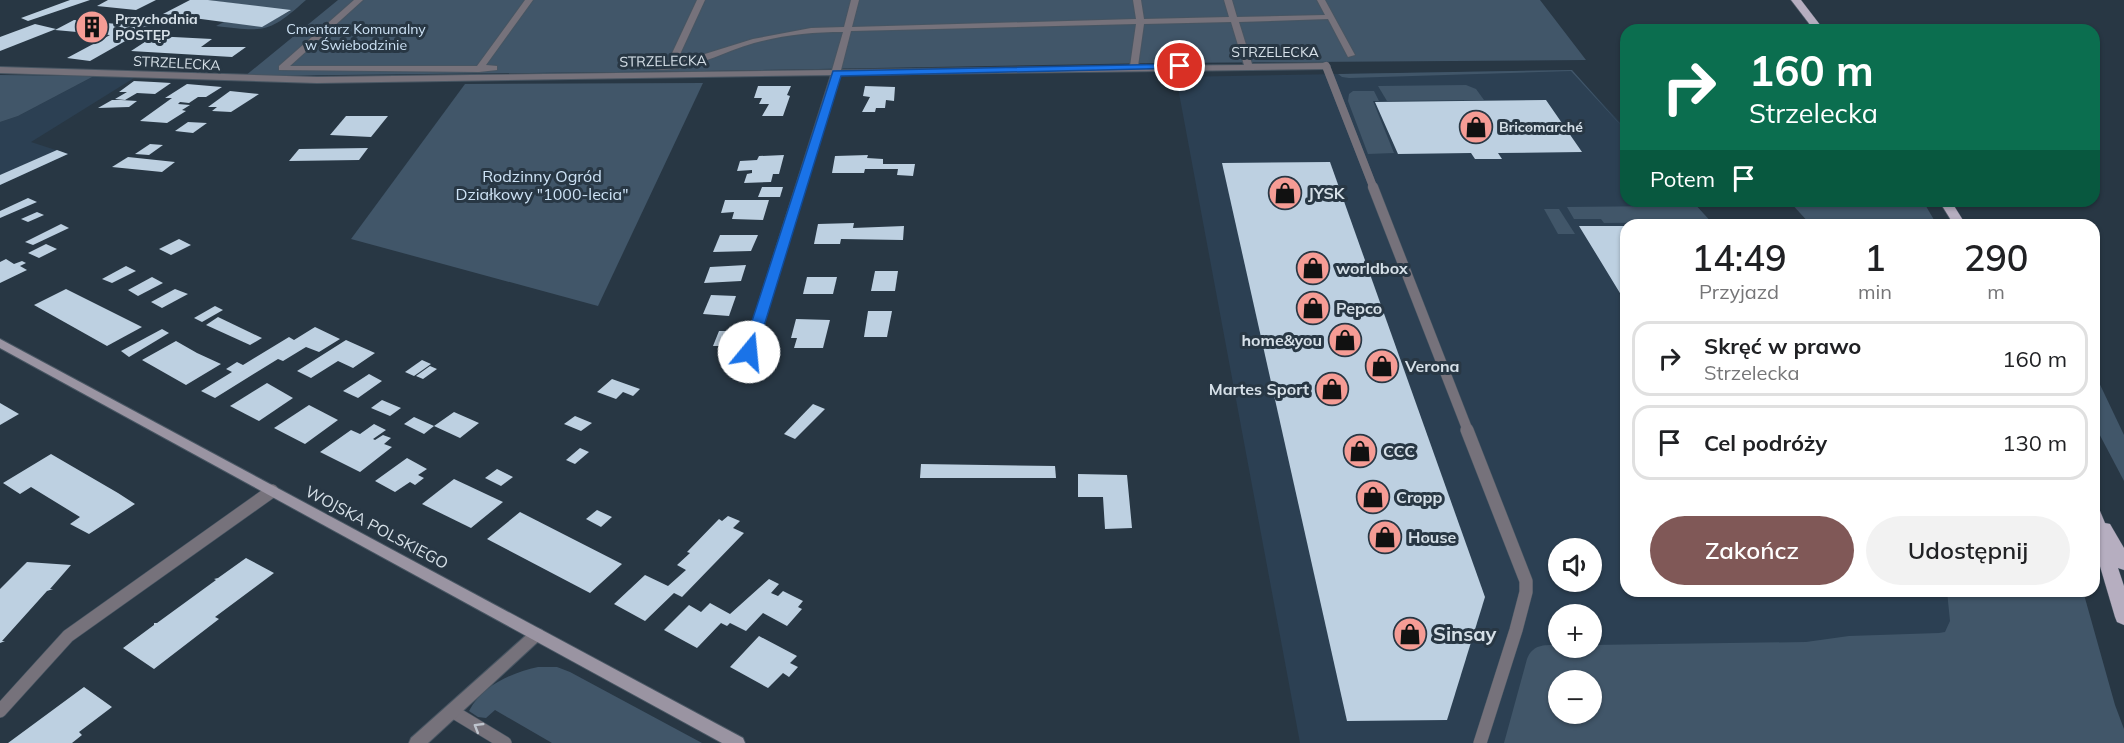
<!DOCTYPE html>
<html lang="pl">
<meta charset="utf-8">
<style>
:root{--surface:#fff;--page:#f2f2f2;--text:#202124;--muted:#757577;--line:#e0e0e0;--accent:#805857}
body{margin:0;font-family:Mulish,sans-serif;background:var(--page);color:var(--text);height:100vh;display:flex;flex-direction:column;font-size:22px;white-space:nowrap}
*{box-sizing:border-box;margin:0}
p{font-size:20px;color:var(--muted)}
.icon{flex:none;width:33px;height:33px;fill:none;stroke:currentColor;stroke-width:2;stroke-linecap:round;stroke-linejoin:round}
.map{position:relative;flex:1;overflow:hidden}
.side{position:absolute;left:1620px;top:219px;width:480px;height:378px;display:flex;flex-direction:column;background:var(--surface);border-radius:18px;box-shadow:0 2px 4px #0004}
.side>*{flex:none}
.banner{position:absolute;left:1620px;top:24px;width:480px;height:183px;border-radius:18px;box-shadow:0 2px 4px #0004;background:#0b6e4f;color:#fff;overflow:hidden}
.fabs{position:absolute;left:1548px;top:538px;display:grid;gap:12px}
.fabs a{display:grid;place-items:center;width:54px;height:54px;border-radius:50%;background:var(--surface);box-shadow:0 2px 4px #0004;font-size:30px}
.pin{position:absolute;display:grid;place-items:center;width:51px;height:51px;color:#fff;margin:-26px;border:3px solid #fff;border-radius:50%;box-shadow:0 2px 6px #0007}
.me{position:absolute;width:66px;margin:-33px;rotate:17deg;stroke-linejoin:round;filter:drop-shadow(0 0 4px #0008)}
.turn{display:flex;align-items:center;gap:21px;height:126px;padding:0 30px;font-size:27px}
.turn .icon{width:78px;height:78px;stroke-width:2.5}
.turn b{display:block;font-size:42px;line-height:51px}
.then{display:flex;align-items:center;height:57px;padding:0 30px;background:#0003;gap:12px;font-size:22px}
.eta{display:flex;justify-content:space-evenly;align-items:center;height:102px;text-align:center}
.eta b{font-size:36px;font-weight:600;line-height:42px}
.action{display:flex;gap:12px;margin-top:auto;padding:12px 30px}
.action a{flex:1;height:69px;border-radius:36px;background:var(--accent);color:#fff;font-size:24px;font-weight:600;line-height:69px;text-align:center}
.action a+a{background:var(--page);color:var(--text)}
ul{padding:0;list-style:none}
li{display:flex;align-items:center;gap:18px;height:75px;margin:0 12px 9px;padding:0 18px;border:3px solid var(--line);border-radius:18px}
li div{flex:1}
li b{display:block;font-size:22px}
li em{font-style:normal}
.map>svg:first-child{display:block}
.built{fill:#2c4053;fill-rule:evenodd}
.green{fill:#415669;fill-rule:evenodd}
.building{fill:#bdd0e1}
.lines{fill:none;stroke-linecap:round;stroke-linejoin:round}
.lane-far2-casing{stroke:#475562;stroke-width:8}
.lane-far1-casing{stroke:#475562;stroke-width:11}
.lane-casing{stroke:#475562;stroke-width:14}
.street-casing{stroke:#475562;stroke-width:2}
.secondary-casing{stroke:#475562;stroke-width:2}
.primary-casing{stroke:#475562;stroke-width:1}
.lane-far2{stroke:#76727b;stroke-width:8}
.lane-far1{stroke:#76727b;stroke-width:10}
.lane{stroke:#76727b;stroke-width:13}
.street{fill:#76727b;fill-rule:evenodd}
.secondary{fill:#9a94a2;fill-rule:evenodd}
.primary{fill:#b6aec0;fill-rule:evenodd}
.oneway{stroke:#bec4cd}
.route{fill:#1a73e8;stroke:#114b97;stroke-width:1.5}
.labels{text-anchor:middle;stroke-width:6;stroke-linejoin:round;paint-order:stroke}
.far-poi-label{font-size:14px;font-weight:bold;fill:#d6e0e8;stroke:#283744;text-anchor:start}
.far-park-label{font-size:14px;fill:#cee3f6;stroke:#283744}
.far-street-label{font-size:14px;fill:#d6e0e8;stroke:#283744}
.park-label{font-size:16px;fill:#cee3f6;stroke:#283744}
.poi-label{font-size:16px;font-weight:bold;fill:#d6e0e8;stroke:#283744;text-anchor:start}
.street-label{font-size:16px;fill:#d6e0e8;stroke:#283744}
.near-poi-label{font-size:20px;font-weight:bold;fill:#d6e0e8;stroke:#283744;text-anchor:start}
</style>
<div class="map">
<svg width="2124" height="743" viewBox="0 0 2124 743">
<rect width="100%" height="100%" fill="#283744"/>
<g class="built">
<path d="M1572,70L1626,129V201H1692L1714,225H1626V591H1955L1968,743H1300L1176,77ZM1558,549H1592V582H1558ZM1558,615H1592V648H1558ZM1558,681H1592V714H1558Z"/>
<path d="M94,76L134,78L31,142L68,154L0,185V122L18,116Z"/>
</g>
<g class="green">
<path d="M208,0H306C269,33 265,32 216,26L224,22L262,26L290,11Z"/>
<path d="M338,0H1540L1586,60L1156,63L704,71L245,76Z"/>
<path d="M1572,70L1626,131L1571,71L1349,78L1342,77L1338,74Z"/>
<path d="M0,75L94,76L18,116L0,122Z"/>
<path d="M703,83L598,306L351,239L465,84Z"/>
<path d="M1466,85L1476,89L1484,100L1387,101L1378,86Z"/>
<path d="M1353,91H1374L1379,101H1373L1394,153L1368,154L1348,101L1349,94Z"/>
<path d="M1664,201H1692L1714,225H1705L1703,222L1604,223L1601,219H1574L1567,207L1667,206Z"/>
<path d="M1789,201H1923L1937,225H1811Z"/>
<path d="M1544,209H1559L1575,234H1558Z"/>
<path d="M2094,372L2124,435V481L2094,424Z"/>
<path d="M1947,591H2083L2115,705L2124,729V743H1504L1527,659C1533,644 1544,645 1558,645V648H1592V645L1806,642L1849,636L1939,633L1945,632L1950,621ZM1558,681H1592V714H1558Z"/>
<path d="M538,667H557L570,672L702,743H552L495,710L486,718L478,717L469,711C483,685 511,673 538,667Z"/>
</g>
<g class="building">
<path d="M70,0H90L28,21L21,18Z"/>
<path d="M108,0H156L136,10L97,6Z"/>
<path d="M190,0H208L291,10L262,27L163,14Z"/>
<path d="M74,20L128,25L150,27L90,61L67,58L110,35L55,30Z"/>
<path d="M35,24L56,29L0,51V37Z"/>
<path d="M154,36L212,39L201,47H246L232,57L131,51Z"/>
<path d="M134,81L154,82L171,83L155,94L137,93L125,100L115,99L127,92H119Z"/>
<path d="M187,84L222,87L206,97H198L189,103L180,102L178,104L190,105L182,110L186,111L167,123L140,121L172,98H165Z"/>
<path d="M758,86H791L787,95L790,96L783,116H762L769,104H759L762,98H754Z"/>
<path d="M865,86L895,87L894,101L886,100L885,108H876L875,112H862L870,97L863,96Z"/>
<path d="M230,91L259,94L231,112L212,111L217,107H208Z"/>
<path d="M112,100H121L137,101L129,107L98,108Z"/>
<path d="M1546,100L1582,152L1498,153L1502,159H1475L1471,153L1398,154L1375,102Z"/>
<path d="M346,116H388L371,137L330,135Z"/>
<path d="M188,122L207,123L193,133L175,131Z"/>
<path d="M150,144L163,145L149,155L135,154Z"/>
<path d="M368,148L359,160L289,161L299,149Z"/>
<path d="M57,150L68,154L0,185V175Z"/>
<path d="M784,155L779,174H773L771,182L744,183L747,174L752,173V170L737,171L740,161L757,160L759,156Z"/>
<path d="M868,155L867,158L883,159V164H915L913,176L897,175L898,169H865L864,173H832L835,156Z"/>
<path d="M128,157L175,162L162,172L112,167Z"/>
<path d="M1330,162L1485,597L1447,720L1347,721L1222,163Z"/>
<path d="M762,187H783L780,197H758Z"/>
<path d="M28,198L37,202L0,218V211Z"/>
<path d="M725,200H769L763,220L732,219L734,212L721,213Z"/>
<path d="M37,212L44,215L28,222L21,219Z"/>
<path d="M854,223L853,228L904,226L903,240L841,239L840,244H814L818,224Z"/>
<path d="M61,224L69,228L33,245L25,242Z"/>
<path d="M1579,226H1626V303L1598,257Z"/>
<path d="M720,235H758L751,251L713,252Z"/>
<path d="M179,239L191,245L171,255L159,249Z"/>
<path d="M46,244L57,249L39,258L28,253Z"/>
<path d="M6,259L14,264L22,261L26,263L20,266L27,270L0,283V262Z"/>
<path d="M746,265L741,281L704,283L710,267Z"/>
<path d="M126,266L136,271L112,283L102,279Z"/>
<path d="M875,271H898L895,291H871Z"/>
<path d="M152,277L163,283L138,296L128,290Z"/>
<path d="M807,277H837L833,294H803Z"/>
<path d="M66,289L142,327L107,346L34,305Z"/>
<path d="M175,289L188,294L162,308L151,302Z"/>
<path d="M711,295L736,296L729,316L703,314Z"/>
<path d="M215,306L223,310L202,322L194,318Z"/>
<path d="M868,311H892L887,337H864Z"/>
<path d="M218,317L262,338L250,345L206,325Z"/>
<path d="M796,319L830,320L823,348H794L797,338H791Z"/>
<path d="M315,327L340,339L319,352L306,347L283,361L278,359L215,398L201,391L232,372L226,369L237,362L243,365L289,337L294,340Z"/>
<path d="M162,329L169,333L129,357L121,351Z"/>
<path d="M719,331H740L735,346H713Z"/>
<path d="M346,340L375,353L353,368L338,361L311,378L297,371Z"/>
<path d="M176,341L197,353L221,364L186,385L142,360Z"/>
<path d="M422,360L431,364L414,376L405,372Z"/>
<path d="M430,366L437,369L423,379L416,376Z"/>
<path d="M369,374L382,381L358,398L343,391Z"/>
<path d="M612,379L640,389L633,396L623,392L616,399L597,392Z"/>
<path d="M267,383L293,398L259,421L230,406Z"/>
<path d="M382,400L401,408L390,416L371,408Z"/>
<path d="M0,403L19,414L0,425Z"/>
<path d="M813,404L825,409L795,439L784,434Z"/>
<path d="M309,405L338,420L305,444L274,428Z"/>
<path d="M454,412L479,423L460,438L434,426L424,434L404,424L414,417L434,426Z"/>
<path d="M575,416L592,423L581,431L564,424Z"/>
<path d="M374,424L386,430L373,439L375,440L383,435L391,438L384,444L392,447L360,472L320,452L351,430L360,434Z"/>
<path d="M580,448L589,452L575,464L566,460Z"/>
<path d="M51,454L118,493L135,504L89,534L70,524L80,517L31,487L20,494L3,483Z"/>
<path d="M407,458L427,469L418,475L424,478L415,485L410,482L395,492L375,481Z"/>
<path d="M921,464L1055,466L1056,478H920Z"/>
<path d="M497,469L513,477L501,486L485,478Z"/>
<path d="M1078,474L1127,475L1132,528L1105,529L1103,497H1078Z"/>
<path d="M454,479L503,502L471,528L422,504Z"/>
<path d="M597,510L612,517L601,527L586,519Z"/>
<path d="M520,512L569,537L622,564L590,593L487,539Z"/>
<path d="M728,516L740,521L733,528L744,533L682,597L674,593L645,621L614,604L645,575L668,586L686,570L677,565L690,553L687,552L719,519L722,521Z"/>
<path d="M246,558L274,573L215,617L219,619L154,669L123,648L154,625V623H157L216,580L214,579L218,578Z"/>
<path d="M27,562L71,565L50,589H53L47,591L2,641H5L0,643V589Z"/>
<path d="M769,579L779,584L771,593L778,596L783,591L803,601L798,607L802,609L787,626L763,613L746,631L730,623L727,626L721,623L697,648L664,630L689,605L701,612L710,603L730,614Z"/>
<path d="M759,636L797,656L790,663L798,667L789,677L783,673L768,688L730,667Z"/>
<path d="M84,687L112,707L79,732L82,735L72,743H8Z"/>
</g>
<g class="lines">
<g class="lane-far2-casing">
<path id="lane-far2" d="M1326,66L1374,189"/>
</g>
<g class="lane-far1-casing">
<path id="lane-far1" d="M1373,187L1468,431"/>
</g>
<g class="lane-casing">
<g id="lane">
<path d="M1467,430L1526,581V592L1516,630L1480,743"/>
<path d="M0,711L68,636L272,491"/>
<path d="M452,711L505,743"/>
</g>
</g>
<g class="street-casing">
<g id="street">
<path d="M354,0H363L290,66H477L525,0H533L486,65L497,66V70L479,72L279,70V66Z"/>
<path d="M697,0H705L676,63L753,39L811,28L844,27L851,0H859L852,27L1136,19L1133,0H1141L1144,19L1229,17L1224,0H1232L1237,17L1325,15L1317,0H1325L1355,55L1348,57L1328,19L1239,22L1252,64L1326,63L1330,66L1326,69L840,75L755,352L749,356L743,352L831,75L317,83L0,73V67L317,77L832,70L843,32C813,32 783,35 754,43C722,52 688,73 655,69V65L667,64ZM1231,22L1244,65L1138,66L1144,24ZM1136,24L1130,66L841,70L851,31Z"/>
<path d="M537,628L542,630L545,634L542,638L428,743H409L411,738L532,630Z"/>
</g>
</g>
<g class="secondary-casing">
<path id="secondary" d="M0,339L743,738L745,743H722L0,348Z"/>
</g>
<g class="primary-casing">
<g id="primary">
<path d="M1791,0H1801L1824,30H1814Z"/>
<path d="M1939,201H1951L1966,225H1954Z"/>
<path d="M2094,510L2100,511L2105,523L2110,524L2124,548V570L2118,568L2124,586V625L2117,622L2115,617L2094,546Z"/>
</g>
</g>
<use href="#lane-far2" class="lane-far2"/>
<use href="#lane-far1" class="lane-far1"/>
<use href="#lane" class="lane"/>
<use href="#street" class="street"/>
<use href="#secondary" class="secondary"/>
<use href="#primary" class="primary"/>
</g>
<defs><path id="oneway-chevron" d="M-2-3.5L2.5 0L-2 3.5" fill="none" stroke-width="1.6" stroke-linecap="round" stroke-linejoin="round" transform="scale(1.5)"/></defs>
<use class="oneway" href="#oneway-chevron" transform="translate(478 727) rotate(-149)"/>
<path class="route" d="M1180,64L1185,66L1183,68L841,76L756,352L754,355H744L742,352L833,71Z"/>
<defs>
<g id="building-disc" transform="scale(1.725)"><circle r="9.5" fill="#f59c95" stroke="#283744"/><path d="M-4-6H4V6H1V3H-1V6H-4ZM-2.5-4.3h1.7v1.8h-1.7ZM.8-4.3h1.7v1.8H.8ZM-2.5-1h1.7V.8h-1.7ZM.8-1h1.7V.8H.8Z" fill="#111"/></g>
<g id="shop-disc" transform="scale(1.725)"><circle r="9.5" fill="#f59c95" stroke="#283744"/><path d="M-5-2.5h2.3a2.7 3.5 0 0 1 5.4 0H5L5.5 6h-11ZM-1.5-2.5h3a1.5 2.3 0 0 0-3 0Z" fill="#111"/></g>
</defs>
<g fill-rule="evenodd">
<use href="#building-disc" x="92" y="27"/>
<use href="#shop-disc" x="1476" y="127"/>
<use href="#shop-disc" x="1285" y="193"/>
<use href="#shop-disc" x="1313" y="268"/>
<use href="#shop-disc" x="1313" y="308"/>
<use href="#shop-disc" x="1345" y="340"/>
<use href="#shop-disc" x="1382" y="366"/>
<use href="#shop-disc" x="1332" y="389"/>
<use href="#shop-disc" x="1360" y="451"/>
<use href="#shop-disc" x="1373" y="497"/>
<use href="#shop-disc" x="1385" y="537"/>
<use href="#shop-disc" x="1410" y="634"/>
</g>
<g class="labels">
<g class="far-poi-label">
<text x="115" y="24">Przychodnia<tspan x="115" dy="16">POSTĘP</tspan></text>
<text x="1499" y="132">Bricomarché</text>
</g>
<g class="far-park-label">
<text x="356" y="34">Cmentarz Komunalny<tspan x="356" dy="16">w Świebodzinie</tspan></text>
</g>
<g class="far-street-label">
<text x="1275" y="57">STRZELECKA</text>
<text transform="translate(663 61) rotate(-1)" y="5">STRZELECKA</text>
<text transform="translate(177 63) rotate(3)" y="5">STRZELECKA</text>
</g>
<g class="park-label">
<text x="542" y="182">Rodzinny Ogród<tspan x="542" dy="18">Działkowy "1000-lecia"</tspan></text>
</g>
<g class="poi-label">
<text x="1308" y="199">JYSK</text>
<text x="1336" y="274">worldbox</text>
<text x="1336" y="314">Pepco</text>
<text x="1322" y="346" text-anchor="end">home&amp;you</text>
<text x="1405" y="372">Verona</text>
<text x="1309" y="395" text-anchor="end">Martes Sport</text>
<text x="1383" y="457">CCC</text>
<text x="1396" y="503">Cropp</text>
<text x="1408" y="543">House</text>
</g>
<g class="street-label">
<text transform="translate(377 527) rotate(28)" y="6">WOJSKA POLSKIEGO</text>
</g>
<g class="near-poi-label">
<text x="1433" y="641">Sinsay</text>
</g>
</g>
</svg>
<div class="fabs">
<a><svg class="icon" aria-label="sound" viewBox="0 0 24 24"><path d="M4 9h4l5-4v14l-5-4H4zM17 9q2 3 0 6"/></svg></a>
<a>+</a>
<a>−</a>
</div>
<div class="pin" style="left:1180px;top:66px;background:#d93025"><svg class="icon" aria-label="arrive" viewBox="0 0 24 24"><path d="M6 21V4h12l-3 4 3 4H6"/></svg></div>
<svg class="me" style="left:749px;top:352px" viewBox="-20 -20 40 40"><circle r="19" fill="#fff"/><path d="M0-13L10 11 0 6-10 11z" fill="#1a73e8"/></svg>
<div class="banner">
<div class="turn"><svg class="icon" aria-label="right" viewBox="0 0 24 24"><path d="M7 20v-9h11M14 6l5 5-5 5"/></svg><div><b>160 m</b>Strzelecka</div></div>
<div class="then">Potem<svg class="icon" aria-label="arrive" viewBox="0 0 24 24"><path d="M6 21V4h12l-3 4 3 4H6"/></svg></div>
</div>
<section class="side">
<div class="eta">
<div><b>14:49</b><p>Przyjazd</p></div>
<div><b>1</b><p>min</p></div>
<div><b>290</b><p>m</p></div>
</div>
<ul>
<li><svg class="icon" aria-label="right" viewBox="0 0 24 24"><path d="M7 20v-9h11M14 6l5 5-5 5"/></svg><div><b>Skręć w prawo</b><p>Strzelecka</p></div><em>160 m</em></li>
<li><svg class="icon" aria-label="arrive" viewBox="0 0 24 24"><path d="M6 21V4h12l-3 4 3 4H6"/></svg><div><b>Cel podróży</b></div><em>130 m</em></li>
</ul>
<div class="action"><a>Zakończ</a><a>Udostępnij</a></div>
</section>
</div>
